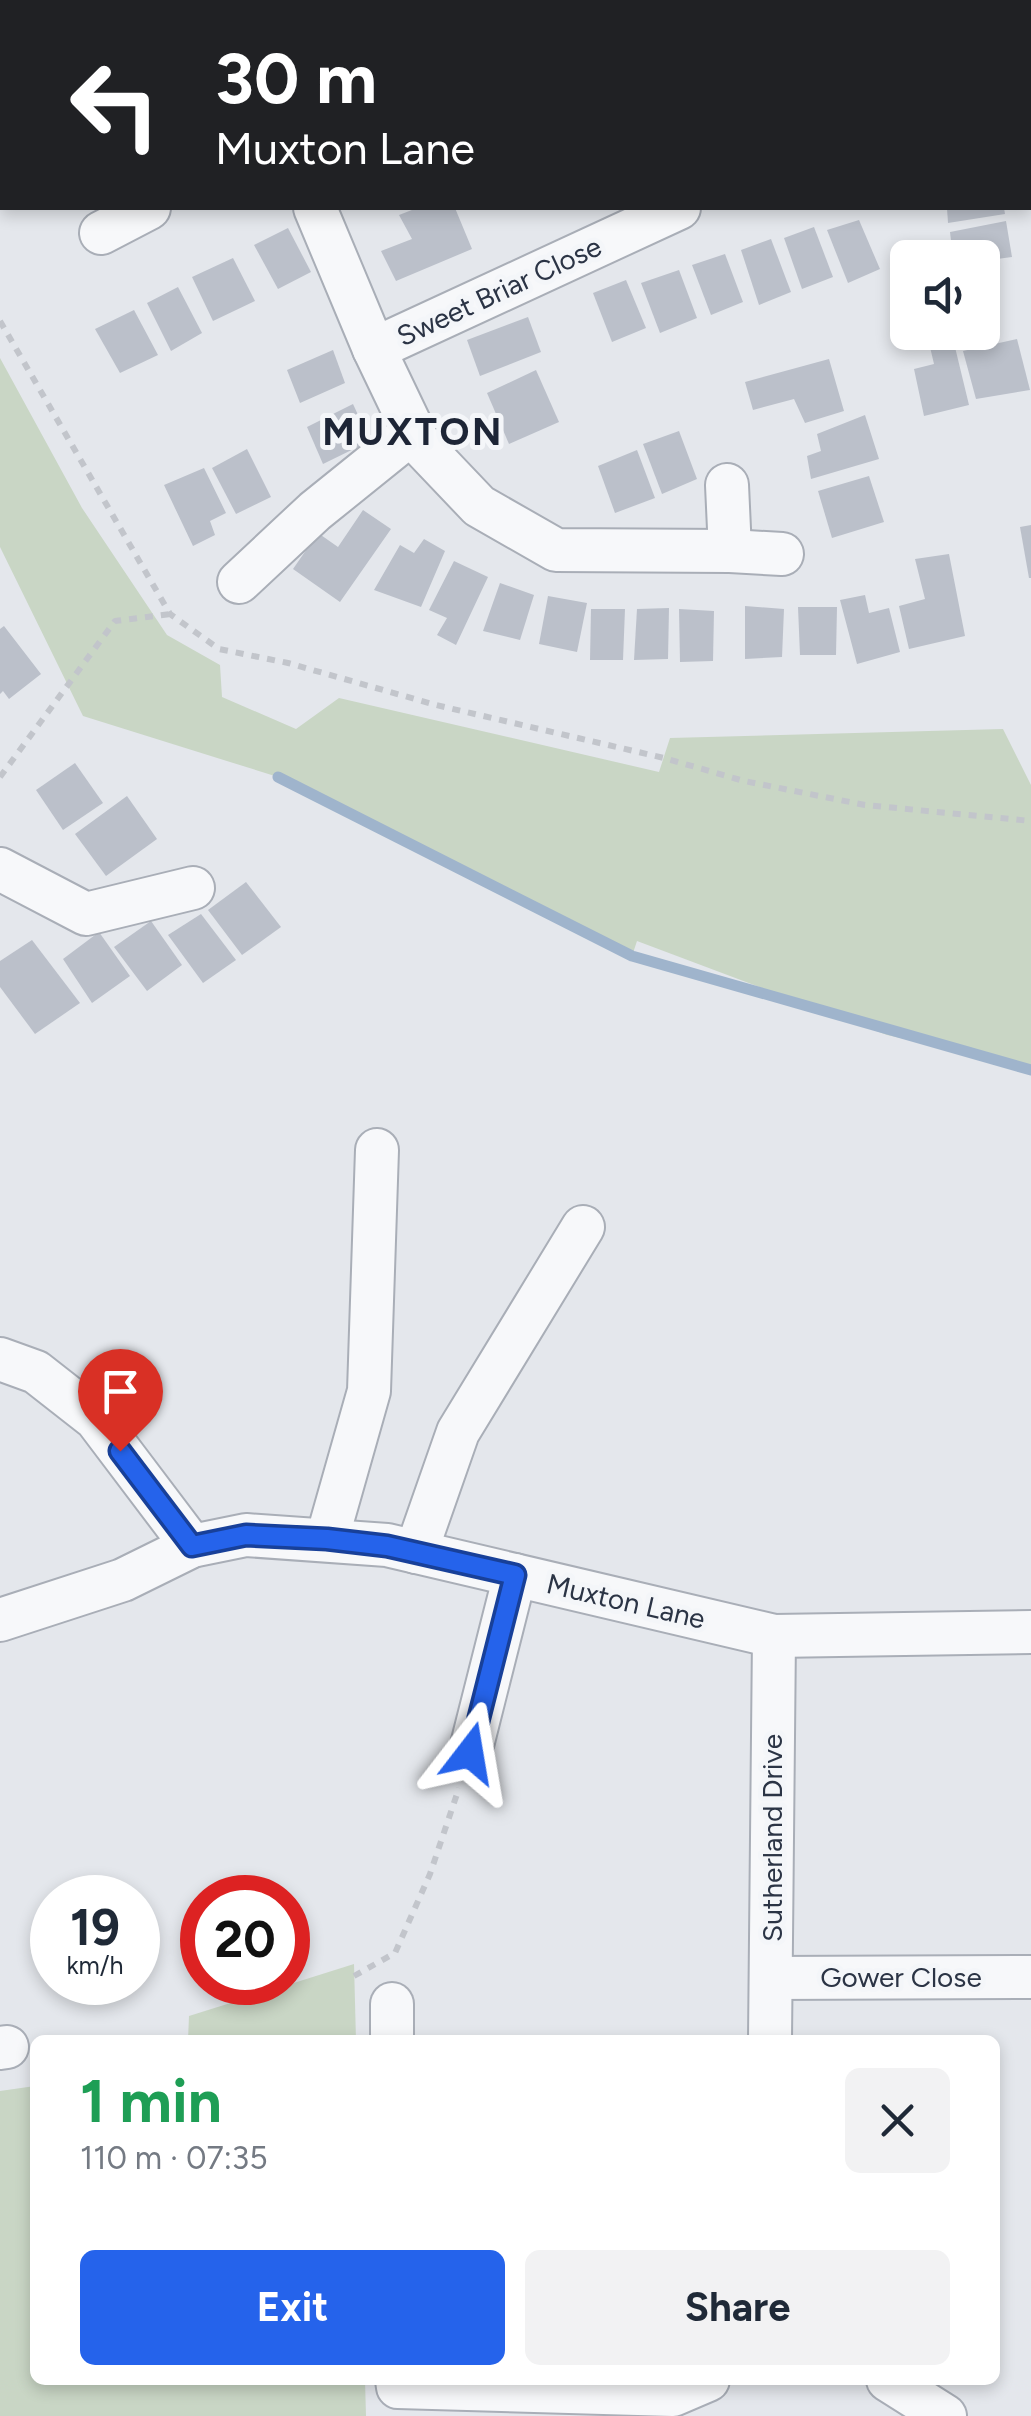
<!DOCTYPE html>
<meta charset="utf-8">
<style>
:root{--surface:#fff;--page:#f2f2f3;--text:#1f2937;--muted:#747a83;--accent:#2563eb}
body{margin:0;font-family:Figtree,sans-serif;background:var(--page);color:var(--text);height:100vh;display:flex;flex-direction:column;font-size:38px;white-space:nowrap}
*{box-sizing:border-box;margin:0}
p{font-size:32px;color:var(--muted)}
.icon{flex:none;width:55px;height:55px;fill:none;stroke:currentColor;stroke-width:2;stroke-linecap:round;stroke-linejoin:round}
.map{position:relative;flex:1;overflow:hidden}
.side{position:absolute;left:30px;top:2035px;width:970px;height:350px;display:flex;flex-direction:column;background:var(--surface);border-radius:15px;box-shadow:0 5px 15px #0003}
.side>*{flex:none}
.guide{position:absolute;left:0px;top:0px;width:1032px;height:210px;box-shadow:0 5px 15px #0003;background:#202124;color:#fff;overflow:hidden}
.tools{position:absolute;left:890px;top:240px;display:grid;gap:20px}
.tools a{display:grid;place-items:center;width:110px;height:110px;border-radius:15px;background:var(--surface);box-shadow:0 5px 15px #0003;font-size:50px}
.speed{position:absolute;left:30px;top:1875px;display:flex;gap:20px;font-size:50px;font-weight:700;text-align:center}
.speed>*{display:grid;place-content:center;width:130px;height:130px;border-radius:50%;background:var(--surface);box-shadow:0 5px 15px #0003;line-height:1}
.speed small{font-size:25px;font-weight:400}
.speed .limit{border:15px solid #d22;background:#fff;color:#111}
.pin{position:absolute;display:grid;place-items:center;width:85px;height:85px;color:#fff;margin:-102px -42px;border-radius:50% 50% 50% 0;rotate:-45deg;box-shadow:0 0 10px #0007}
.pin .icon{rotate:45deg}
.me{position:absolute;width:110px;margin:-55px;rotate:14deg;stroke-linejoin:round;filter:drop-shadow(0 0 8px #0008)}
.turn{display:flex;align-items:center;gap:35px;height:210px;padding:0 50px;font-size:45px}
.turn .icon{width:130px;height:130px;stroke-width:2.5}
.turn b{display:block;font-size:70px;line-height:85px}
.round{display:grid;place-items:center;flex:none;width:105px;height:105px;border-radius:15px;background:var(--page)}
.headline{display:flex;align-items:center;justify-content:space-between;height:170px;padding:0 50px}
h1{font-size:60px;font-weight:700;line-height:75px;color:#1e9e55}
.primary-button{display:flex;gap:20px;margin-top:auto;padding:20px 50px}
.primary-button a{flex:1;height:115px;border-radius:15px;background:var(--accent);color:#fff;font-size:40px;font-weight:700;line-height:115px;text-align:center}
.primary-button a+a{background:var(--page);color:var(--text)}
.map>svg:first-child{display:block}
.green{fill:#c9d6c5}
.lines{fill:none;stroke-linecap:round;stroke-linejoin:round}
.stream{stroke:#9fb4cc;stroke-width:11}
.building{fill:#bbc0ca}
.minor-casing{stroke:#a9aeb7;stroke-width:46}
.path{stroke:#c2c5cb;stroke-width:6;stroke-dasharray:8 8;stroke-linecap:butt}
.minor{stroke:#f7f8fa;stroke-width:42}
.route-casing{stroke:#184099;stroke-width:25}
.route{stroke:#2563eb;stroke-width:18}
.labels{text-anchor:middle;stroke-width:10;stroke-linejoin:round;paint-order:stroke}
.street-label{font-size:28px;fill:#2b3445;stroke:#f4f6f9}
.district-label{font-size:38px;font-weight:bold;letter-spacing:2.5px;fill:#1d2536;stroke:#f4f6f9}
</style>
<div class="map">
<svg width="1031" height="2416" viewBox="0 0 1031 2416">
<rect width="100%" height="100%" fill="#e4e7ec"/>
<g class="green">
<path d="M0,358L82,508L167,635L220,665L222,697L296,729L339,698L659,772L670,738L1003,729L1031,785V1067L887,1035L637,941L632,956L278,777L83,716L0,547Z"/>
<path d="M354,1964L356,2040H188L189,2016Z"/>
<path d="M35,2086V2380H365L366,2416H0V2091Z"/>
</g>
<g class="lines">
<path class="stream" d="M278,777L632,956L1031,1070"/>
</g>
<g class="building">
<path d="M417,208H455L472,249L396,281L381,251L412,239L399,215Z"/>
<path d="M947,208H1004L1005,214L948,223Z"/>
<path d="M859,220L880,269L848,283L827,230Z"/>
<path d="M1006,221L1012,257L982,261V258H953L950,232Z"/>
<path d="M814,227L833,277L802,289L784,238Z"/>
<path d="M288,228L311,272L278,289L254,245Z"/>
<path d="M771,239L791,292L759,305L741,250Z"/>
<path d="M725,254L743,302L711,315L692,265Z"/>
<path d="M233,258L255,301L213,321L192,277Z"/>
<path d="M679,270L697,318L660,333L641,283Z"/>
<path d="M626,280L646,328L612,342L593,293Z"/>
<path d="M178,287L202,333L171,351L147,303Z"/>
<path d="M134,310L158,355L120,373L95,329Z"/>
<path d="M528,317L541,352L480,376L467,340Z"/>
<path d="M1017,339L1030,390L976,399L963,351Z"/>
<path d="M954,343L969,405L924,416L914,369L934,364L930,347Z"/>
<path d="M333,350L345,383L300,403L287,370Z"/>
<path d="M829,359L844,411L805,423L794,399L753,410L745,382Z"/>
<path d="M536,370L559,422L509,444L487,393Z"/>
<path d="M353,404L370,441L323,464L307,427Z"/>
<path d="M865,415L879,459L811,479L807,456L821,451L817,434Z"/>
<path d="M679,431L697,479L662,494L643,444Z"/>
<path d="M247,449L271,497L236,514L212,468Z"/>
<path d="M637,450L655,498L615,513L598,466Z"/>
<path d="M204,468L226,513L210,521L215,535L193,546L164,485Z"/>
<path d="M869,476L884,522L832,538L818,491Z"/>
<path d="M363,510L391,529L340,602L293,569L318,533L338,547Z"/>
<path d="M1031,525V578H1029L1020,527Z"/>
<path d="M424,539L445,551L421,607L374,590L400,545L414,553Z"/>
<path d="M949,554L965,636L909,649L899,606L925,599L915,559Z"/>
<path d="M454,561L488,577L456,645L437,635L447,618L429,610Z"/>
<path d="M500,583L534,595L520,640L483,631Z"/>
<path d="M865,595L869,613L889,608L900,652L857,664L840,600Z"/>
<path d="M548,596L587,603L577,652L539,644Z"/>
<path d="M745,606L784,609L782,657L745,659Z"/>
<path d="M798,607H837L836,655H800Z"/>
<path d="M669,608L668,659L634,660L637,609Z"/>
<path d="M591,609H625L623,660H590Z"/>
<path d="M679,609L714,611L713,661L680,662Z"/>
<path d="M4,626L41,674L9,699L3,691L0,694V629Z"/>
<path d="M75,763L103,803L63,830L36,790Z"/>
<path d="M127,796L157,839L106,876L75,834Z"/>
<path d="M246,882L281,927L242,955L208,910Z"/>
<path d="M201,914L236,960L203,983L168,935Z"/>
<path d="M151,921L182,965L147,991L114,947Z"/>
<path d="M99,932L130,976L92,1003L63,959Z"/>
<path d="M32,940L80,1003L35,1034L0,987V961Z"/>
</g>
<g class="lines">
<g class="minor-casing">
<g id="minor">
<path d="M211,0L213,2"/>
<path d="M315,208L374,349L419,443L479,506L556,550L730,551L782,554"/>
<path d="M101,233L149,208"/>
<path d="M374,349L679,208"/>
<path d="M727,485L730,551"/>
<path d="M239,582L315,511L413,432"/>
<path d="M0,869L86,914L193,888"/>
<path d="M0,1359L36,1372L96,1419L192,1546"/>
<path d="M327,1539L369,1391L377,1150"/>
<path d="M416,1552L458,1432L583,1227"/>
<path d="M0,1620L123,1580L192,1546L246,1535L387,1545L774,1636L1031,1632"/>
<path d="M470,1753L515,1575"/>
<path d="M771,1978L1031,1977"/>
<path d="M392,2040V2004"/>
<path d="M770,2040L774,1636"/>
<path d="M0,2048L7,2047"/>
<path d="M397,2380L398,2387L673,2395L708,2380"/>
<path d="M888,2380L945,2416"/>
</g>
</g>
<g class="path">
<path d="M0,321L170,614L219,649L288,663L436,705L664,758L744,781L865,805L1031,821"/>
<path d="M0,777L115,621L170,614"/>
<path d="M354,1976L395,1953L430,1874L459,1788"/>
</g>
<use href="#minor" class="minor"/>
</g>
<g class="lines">
<g class="route-casing">
<path id="route" d="M120,1451L192,1546L246,1535L327,1539L387,1546L515,1575L470,1753"/>
</g>
<use href="#route" class="route"/>
</g>
<g class="labels">
<g class="street-label">
<text transform="translate(499 291) rotate(-25)" y="10">Sweet Briar Close</text>
<text transform="translate(626 1601) rotate(13)" y="10">Muxton Lane</text>
<text transform="translate(772 1838) rotate(-90)" y="10">Sutherland Drive</text>
<text x="901" y="1987">Gower Close</text>
</g>
<g class="district-label">
<text x="413" y="445">MUXTON</text>
</g>
</g>
</svg>
<div class="tools">
<a><svg class="icon" aria-label="sound" viewBox="0 0 24 24"><path d="M4 9h4l5-4v14l-5-4H4zM17 9q2 3 0 6"/></svg></a>
</div>
<div class="speed"><div>19<small>km/h</small></div><div class="limit">20</div></div>
<div class="pin" style="left:120px;top:1451px;background:#d93025"><svg class="icon" aria-label="arrive" viewBox="0 0 24 24"><path d="M6 21V4h12l-3 4 3 4H6"/></svg></div>
<svg class="me" style="left:470px;top:1753px" viewBox="-20 -20 40 40"><path d="M0-17L14 15 0 8-14 15z" fill="#2563eb" stroke="#fff" stroke-width="4"/></svg>
<div class="guide">
<div class="turn"><svg class="icon" aria-label="left" viewBox="0 0 24 24"><path d="M17 20v-9H6M10 6l-5 5 5 5"/></svg><div><b>30 m</b>Muxton Lane</div></div>
</div>
<section class="side">
<div class="headline"><div><h1>1 min</h1><p>110 m · 07:35</p></div><a class="round"><svg class="icon" aria-label="close" viewBox="0 0 24 24"><path d="M6 6l12 12M18 6L6 18"/></svg></a></div>
<div class="primary-button"><a>Exit</a><a>Share</a></div>
</section>
</div>
